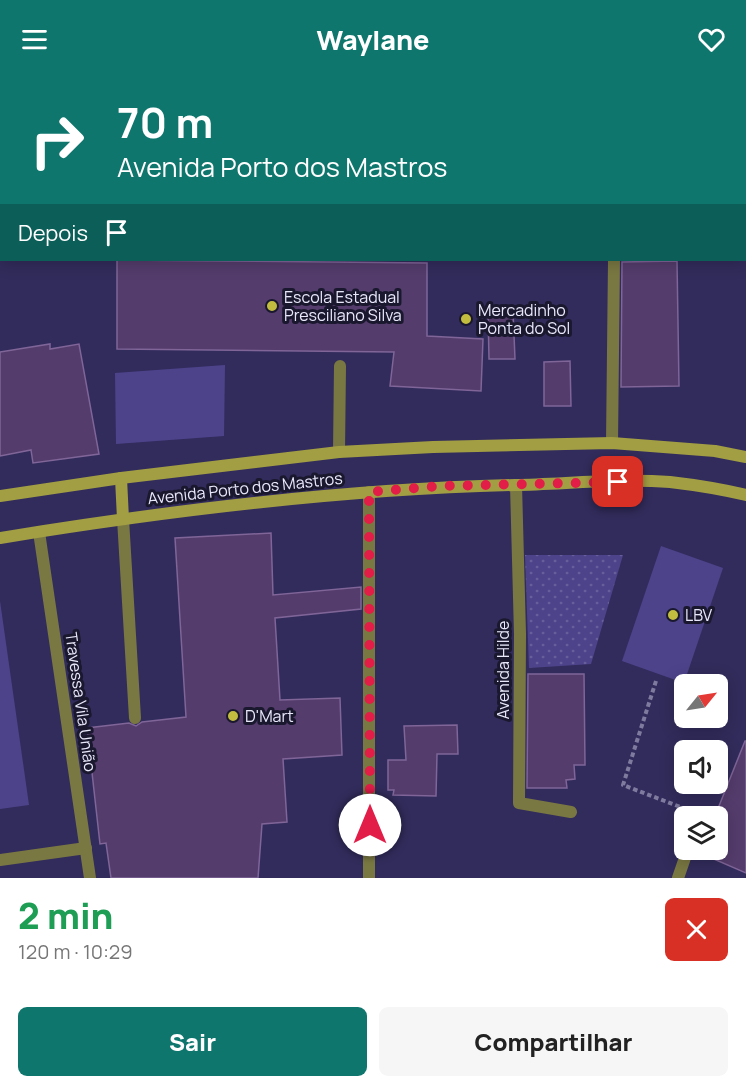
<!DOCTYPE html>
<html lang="pt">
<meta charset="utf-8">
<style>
:root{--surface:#fff;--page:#f6f6f6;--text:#222;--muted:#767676;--accent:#0f766e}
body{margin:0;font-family:Manrope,sans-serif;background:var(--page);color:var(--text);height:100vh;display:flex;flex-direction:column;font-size:22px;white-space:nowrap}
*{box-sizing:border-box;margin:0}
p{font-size:20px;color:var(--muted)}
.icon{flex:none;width:33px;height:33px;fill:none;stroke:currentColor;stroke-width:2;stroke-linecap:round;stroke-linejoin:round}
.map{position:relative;height:800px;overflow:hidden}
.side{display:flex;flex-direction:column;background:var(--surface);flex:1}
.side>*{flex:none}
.hud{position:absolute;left:0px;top:0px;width:747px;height:183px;box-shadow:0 3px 15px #0003;background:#0f766e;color:#fff;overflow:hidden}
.needle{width:39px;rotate:60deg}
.buttons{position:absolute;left:674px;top:596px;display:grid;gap:12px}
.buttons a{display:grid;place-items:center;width:54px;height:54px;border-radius:9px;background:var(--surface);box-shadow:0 3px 15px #0003;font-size:30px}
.pin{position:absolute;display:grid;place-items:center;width:51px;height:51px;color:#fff;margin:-26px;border-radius:12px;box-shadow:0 3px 9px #0006}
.me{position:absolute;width:66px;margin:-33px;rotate:0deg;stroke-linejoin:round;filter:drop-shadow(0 0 4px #0008)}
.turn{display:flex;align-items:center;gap:21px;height:126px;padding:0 18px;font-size:27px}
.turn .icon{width:78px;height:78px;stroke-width:2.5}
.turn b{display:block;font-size:42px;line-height:51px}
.then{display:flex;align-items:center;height:57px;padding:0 18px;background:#0003;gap:12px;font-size:22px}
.round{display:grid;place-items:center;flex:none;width:63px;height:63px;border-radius:9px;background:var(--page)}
.overview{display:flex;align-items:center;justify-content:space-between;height:102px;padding:0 18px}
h1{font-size:36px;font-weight:800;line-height:45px;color:#1e9e55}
.cta{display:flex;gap:12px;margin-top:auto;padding:12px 18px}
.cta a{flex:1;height:69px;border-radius:9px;background:var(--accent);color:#fff;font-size:24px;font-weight:800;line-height:69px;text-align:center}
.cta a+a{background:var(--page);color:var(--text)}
header{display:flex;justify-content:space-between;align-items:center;height:78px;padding:0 18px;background:var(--accent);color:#fff;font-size:27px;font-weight:800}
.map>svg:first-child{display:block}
.park{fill:url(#park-dots)}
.pitch{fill:#4d438b}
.building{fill:#543c6c;stroke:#7f6598;stroke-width:1.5}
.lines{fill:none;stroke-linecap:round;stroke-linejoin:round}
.path{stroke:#7f7b9f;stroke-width:4;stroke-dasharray:4.5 3;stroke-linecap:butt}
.lane{stroke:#7a7842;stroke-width:12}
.street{stroke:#7a7842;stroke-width:12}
.secondary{stroke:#a29e43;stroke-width:12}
.route{stroke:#e11d48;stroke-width:10;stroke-dasharray:0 18}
.poi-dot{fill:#c3bd3f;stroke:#1a182e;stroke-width:2}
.labels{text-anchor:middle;stroke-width:6;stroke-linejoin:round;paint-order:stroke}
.poi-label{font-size:16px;fill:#e9e8fb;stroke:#1a182e;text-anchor:start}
.street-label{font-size:16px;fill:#e9e8fb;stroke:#1a182e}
</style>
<header><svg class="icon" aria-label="menu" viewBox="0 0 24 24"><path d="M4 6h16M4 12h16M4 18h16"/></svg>Waylane<svg class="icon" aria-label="heart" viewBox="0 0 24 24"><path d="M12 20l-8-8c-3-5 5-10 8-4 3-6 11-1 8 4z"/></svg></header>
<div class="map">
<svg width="746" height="800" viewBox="0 0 746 800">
<defs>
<pattern id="park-dots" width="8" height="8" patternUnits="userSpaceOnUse" patternTransform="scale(1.5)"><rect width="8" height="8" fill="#4d438b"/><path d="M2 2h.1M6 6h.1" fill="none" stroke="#675e9c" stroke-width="1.8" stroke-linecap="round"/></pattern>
</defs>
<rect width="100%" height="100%" fill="#322c5c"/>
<path class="park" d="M525,477H623L591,586L529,590Z"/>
<g class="pitch">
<path d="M225,287L224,358L116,366L115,295Z"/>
<path d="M661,468L723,490L684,605L622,583Z"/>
<path d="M0,523L29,727L0,731Z"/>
</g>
<g class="building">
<path d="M117,182L427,185V258L483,261L481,313L390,308L394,274L117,271Z"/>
<path d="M677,183L679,308L621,309L622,184Z"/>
<path d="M513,233L515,281H489L488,234Z"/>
<path d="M50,266V271L79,266L99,376L33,385L31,372L0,378V274Z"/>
<path d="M570,283L571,328H544V284Z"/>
<path d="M271,455L273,517L361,509V531L275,540L280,622L340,620L342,677L283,681L287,744L262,746L258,800H111L106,765L100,766L87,650L129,645L136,648L142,644L186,639L175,460Z"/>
<path d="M528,596H584L585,687H574L575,701L566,702L567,710H527Z"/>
<path d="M457,647L458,676H437L436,718L393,717L394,712H388V682H406L404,648Z"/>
<path d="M745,663H746V795L700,775L701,771H717V738H715Z"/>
</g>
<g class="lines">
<path class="path" d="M656,603L623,707L683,730"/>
<g class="lane">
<path d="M339,374L340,288"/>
<path d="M516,407L520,556L519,725L571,734"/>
<path d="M123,441L135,640"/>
</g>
<g class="street">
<path d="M616,0L633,2"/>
<path d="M104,2V0"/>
<path d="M612,365L614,182"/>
<path d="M369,414V800"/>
<path d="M39,454L90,800"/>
<path d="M700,738L701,736"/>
<path d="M0,782L86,770"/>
<path d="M678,800L688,771"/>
</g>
<g class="secondary">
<path d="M0,139H2"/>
<path d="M121,400L123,441"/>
<path d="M0,418L121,400L339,374L433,369L612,365L715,373L746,379"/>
<path d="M0,460C171,432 342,411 515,407C566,406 619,400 670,404C696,407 721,411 746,417"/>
</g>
</g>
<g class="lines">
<path class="route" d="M370,747L369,414L440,408L618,404"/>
</g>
<g class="poi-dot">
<circle cx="272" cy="228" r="6"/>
<circle cx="466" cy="241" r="6"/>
<circle cx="673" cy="537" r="6"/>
<circle cx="233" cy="638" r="6"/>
</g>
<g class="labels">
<g class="poi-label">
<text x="284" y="225">Escola Estadual<tspan x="284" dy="18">Presciliano Silva</tspan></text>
<text x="478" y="238">Mercadinho<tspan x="478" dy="18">Ponta do Sol</tspan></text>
<text x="685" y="543">LBV</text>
<text x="245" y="644">D'Mart</text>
</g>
<g class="street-label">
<text transform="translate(245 410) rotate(-6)" y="6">Avenida Porto dos Mastros</text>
<text transform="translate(503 592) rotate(-90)" y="6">Avenida Hilde</text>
<text transform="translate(81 624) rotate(82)" y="6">Travessa Vila União</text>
</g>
</g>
</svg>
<div class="buttons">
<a><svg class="needle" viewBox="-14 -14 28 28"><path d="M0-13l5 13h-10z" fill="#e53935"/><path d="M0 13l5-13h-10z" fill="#767676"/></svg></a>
<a><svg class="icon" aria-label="sound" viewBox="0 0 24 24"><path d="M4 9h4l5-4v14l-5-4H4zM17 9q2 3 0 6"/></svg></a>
<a><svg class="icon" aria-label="layers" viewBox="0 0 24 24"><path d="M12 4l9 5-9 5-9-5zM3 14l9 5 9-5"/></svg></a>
</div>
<div class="pin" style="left:618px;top:404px;background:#d93025"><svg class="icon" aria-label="arrive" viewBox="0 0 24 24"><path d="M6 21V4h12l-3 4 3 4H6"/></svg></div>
<svg class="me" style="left:370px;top:747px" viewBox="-20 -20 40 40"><circle r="19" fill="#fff"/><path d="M0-13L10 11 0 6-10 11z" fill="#e11d48"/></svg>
<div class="hud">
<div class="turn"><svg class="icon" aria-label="right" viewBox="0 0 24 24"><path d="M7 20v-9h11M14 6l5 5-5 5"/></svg><div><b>70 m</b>Avenida Porto dos Mastros</div></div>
<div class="then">Depois<svg class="icon" aria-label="arrive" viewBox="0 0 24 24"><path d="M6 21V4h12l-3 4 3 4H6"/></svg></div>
</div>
</div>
<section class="side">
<div class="overview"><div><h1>2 min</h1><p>120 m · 10:29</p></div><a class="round" style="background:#d93025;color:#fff"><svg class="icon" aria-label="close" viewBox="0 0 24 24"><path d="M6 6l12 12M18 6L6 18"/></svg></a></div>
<div class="cta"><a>Sair</a><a>Compartilhar</a></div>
</section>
